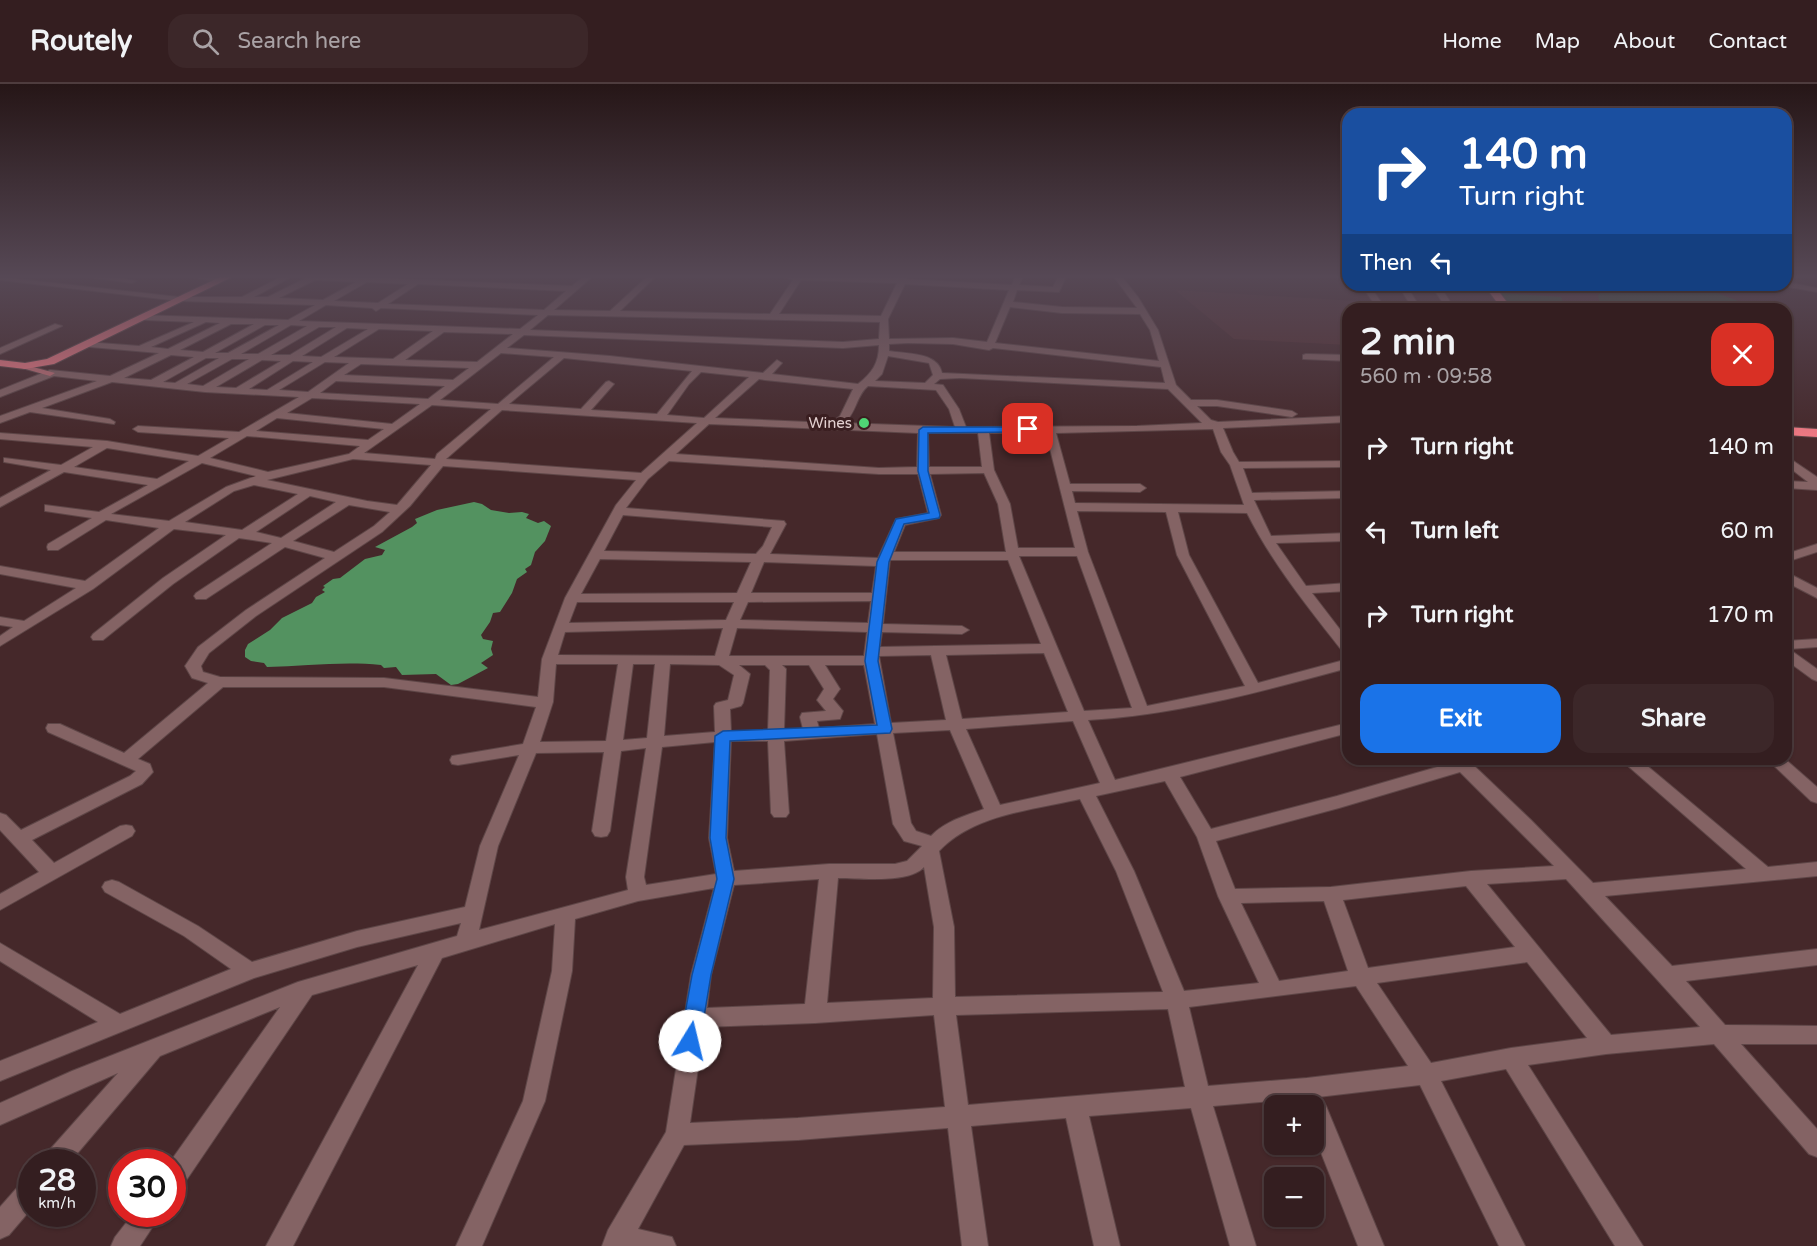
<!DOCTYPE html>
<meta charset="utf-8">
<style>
:root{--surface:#341e20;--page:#3c2729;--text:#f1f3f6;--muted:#a9a2a5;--line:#4e3c3e;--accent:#1a73e8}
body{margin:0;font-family:"Varela Round",sans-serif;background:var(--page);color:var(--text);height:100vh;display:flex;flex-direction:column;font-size:22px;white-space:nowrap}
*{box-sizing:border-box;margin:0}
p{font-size:20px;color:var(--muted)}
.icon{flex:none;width:33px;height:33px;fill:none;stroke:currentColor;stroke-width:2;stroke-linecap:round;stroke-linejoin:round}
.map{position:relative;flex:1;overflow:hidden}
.drawer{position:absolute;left:1342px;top:219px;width:450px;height:462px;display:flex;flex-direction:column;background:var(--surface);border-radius:18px;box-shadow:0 2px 4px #0004,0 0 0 2px var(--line)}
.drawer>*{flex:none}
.guide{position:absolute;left:1342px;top:24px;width:450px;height:183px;border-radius:18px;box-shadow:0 2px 4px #0004,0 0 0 2px var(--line);background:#1a4fa0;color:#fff;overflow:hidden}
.controls{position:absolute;left:1264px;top:1011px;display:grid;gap:12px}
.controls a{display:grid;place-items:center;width:60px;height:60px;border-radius:12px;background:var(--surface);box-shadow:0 2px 4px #0004,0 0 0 2px var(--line);font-size:30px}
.speed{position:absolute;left:18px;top:1065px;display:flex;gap:12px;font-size:30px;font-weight:700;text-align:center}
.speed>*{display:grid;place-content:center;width:78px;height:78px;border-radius:50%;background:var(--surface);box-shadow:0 2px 4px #0004,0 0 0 2px var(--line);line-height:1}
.speed small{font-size:15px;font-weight:400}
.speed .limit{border:9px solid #d22;background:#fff;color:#111}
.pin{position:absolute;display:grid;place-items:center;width:51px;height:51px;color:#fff;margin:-26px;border-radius:12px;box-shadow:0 3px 9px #0006}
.me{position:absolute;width:66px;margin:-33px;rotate:9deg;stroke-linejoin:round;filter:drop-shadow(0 0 4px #0008)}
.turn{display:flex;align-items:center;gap:21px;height:126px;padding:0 18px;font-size:27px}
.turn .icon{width:78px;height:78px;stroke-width:2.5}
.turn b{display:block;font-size:42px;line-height:51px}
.then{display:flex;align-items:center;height:57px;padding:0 18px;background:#0003;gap:12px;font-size:22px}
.round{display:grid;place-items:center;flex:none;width:63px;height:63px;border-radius:18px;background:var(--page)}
.head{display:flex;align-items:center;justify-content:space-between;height:102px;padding:0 18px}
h1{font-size:36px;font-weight:700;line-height:45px}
.primary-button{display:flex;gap:12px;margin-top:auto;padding:12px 18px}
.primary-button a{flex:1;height:69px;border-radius:18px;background:var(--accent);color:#fff;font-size:24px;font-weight:700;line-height:69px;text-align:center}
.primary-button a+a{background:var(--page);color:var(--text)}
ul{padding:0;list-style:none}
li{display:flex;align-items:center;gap:18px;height:84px;padding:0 18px}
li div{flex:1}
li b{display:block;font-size:22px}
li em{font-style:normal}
header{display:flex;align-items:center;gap:36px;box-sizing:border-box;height:84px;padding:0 30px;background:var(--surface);border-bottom:2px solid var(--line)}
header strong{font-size:28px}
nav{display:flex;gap:33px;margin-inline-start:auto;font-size:21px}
.search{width:420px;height:54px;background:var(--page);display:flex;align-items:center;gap:15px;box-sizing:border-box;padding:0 21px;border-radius:18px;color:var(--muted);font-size:22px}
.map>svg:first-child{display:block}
.built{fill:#532f31}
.green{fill:#1f562d}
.water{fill:#539260}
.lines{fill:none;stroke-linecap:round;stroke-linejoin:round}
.minor-casing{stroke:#5e4647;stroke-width:2}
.major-casing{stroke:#5e4647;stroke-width:2}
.highway-casing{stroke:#5e4647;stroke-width:2}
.minor{fill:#846364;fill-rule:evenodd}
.major{fill:#c67177;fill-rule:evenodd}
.highway{fill:#f27a84;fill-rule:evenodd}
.route{fill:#1a73e8;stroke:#114b97;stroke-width:1.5}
.poi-dot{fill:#4fd675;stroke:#3a1e20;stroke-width:2}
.labels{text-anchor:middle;stroke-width:6;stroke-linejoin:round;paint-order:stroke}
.far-poi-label{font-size:15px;fill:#e4d1d1;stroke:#3a1e20;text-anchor:end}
</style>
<header>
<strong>Routely</strong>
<div class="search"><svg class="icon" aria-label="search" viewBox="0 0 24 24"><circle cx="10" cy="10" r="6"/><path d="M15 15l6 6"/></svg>Search here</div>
<nav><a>Home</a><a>Map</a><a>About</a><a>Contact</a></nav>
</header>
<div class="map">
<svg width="1817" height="1162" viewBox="0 0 1817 1162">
<rect width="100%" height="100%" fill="#45282a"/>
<path class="built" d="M1175,206L1371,218L1375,225H1348V261L1234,255Z"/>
<g class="green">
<path d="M1667,201L1717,209L1759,225H1602L1598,212C1607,196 1650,201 1667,201Z"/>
<path d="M1501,209L1561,213L1566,225H1511Z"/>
</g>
<path class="water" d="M474,418L482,420L491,426L509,429L522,428L529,430L526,434L538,439L544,437L551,442L545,457L535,468L531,481L525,485L527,488L517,495L512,509L500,528L493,529L490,538L481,551L483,555L493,557L491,565L493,571L481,579L488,584L458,600L451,601L436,590L402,591L396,583L384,584L381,581C344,577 305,582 267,583L264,579L251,577L245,573V566L248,560L270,546L282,534L312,519L316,513L325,508L322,506L325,503L323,502L333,495L340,494L365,475L382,471L385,466L375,463L412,443L417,439L415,435L437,426Z"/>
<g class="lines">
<g class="minor-casing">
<g id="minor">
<path d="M0,193L179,213H242L281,193H291L254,213H268L304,195L301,193H356L572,202L583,193H592L554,226L610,227L647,193H655L620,227L770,230L793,196L783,193H908L907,195L1012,201L1015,193H1023L1019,201L1053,203L1058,193H1066L1059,208L1017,206L1013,218L1062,223L1137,224L1114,193H1122L1138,213L1158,246L1176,301L1191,316H1217L1292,327L1297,330L1292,333L1217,322H1197L1211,336L1218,338L1348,332V338L1223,344L1233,368L1239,378L1348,377V383L1243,384L1252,409L1348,407V414L1254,416L1271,452L1348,449V457L1276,459L1306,502L1348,499V507L1312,509L1348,556V569L1343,568C1308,523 1272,479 1247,429L1178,428L1189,471L1258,599L1348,575V584C1263,607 1177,631 1088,636L1115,696L1348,639V649L1180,693L1211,745L1337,712L1451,679L1449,675H1467L1531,736L1593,799L1746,785L1620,675H1639L1768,783L1817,778V792L1605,812L1672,882L1817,865V881L1686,897L1725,941L1817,942V960H1741L1817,1045V1073L1809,1070L1714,960L1606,970L1528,981L1643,1162H1615L1506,985L1441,997L1525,1162H1499L1420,1001L1318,1013L1322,1015L1326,1022L1384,1162H1358L1314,1051V1022H1303L1307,1014L1213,1022L1256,1162H1230L1191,1024L1089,1032L1120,1162H1094L1066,1034L971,1042L988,1162H962L948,1044L798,1056L684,1061L638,1145L672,1153L676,1162H602L608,1146L666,1048L691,891L714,804L638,817L575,835L572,887L545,1017L482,1162H456L523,1017L552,887L555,840L442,874L293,1162H266L418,881L312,911L181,1104L172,1107V1078H170L280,923L160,972L70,1078H43L46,1070L118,989L0,1041V1019L72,987L298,898L457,852L461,839L357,863L254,894L0,997V977L98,938L0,877V859L120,930L231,885L184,852L105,808L102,803L105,798L112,796L119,798L198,842L252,878L357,847L465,823L480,762L519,671L458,681L452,680L450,676L452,672L458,671L523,660L536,623L384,603H223L138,675L150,680L153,688L142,700L32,756L54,779L120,742L126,741L132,742L135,747L132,752L0,826V810L39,788L0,746V729L6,731L21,746L130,692L136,687L48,648L46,644L48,640H60L124,669L208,599L192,594L185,582L198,563L246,526L325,474L285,463L206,515H196L194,512L196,509L272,459L239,454L173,500L103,556H93L91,553L93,550L163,494L226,451L174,445L93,505L0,562V552L13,543L0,541V533L24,537L76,504L0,490V482L85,497L159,444L106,436L58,466H48L47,463L48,460L92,434L45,427V421L99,428L148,401L64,388L0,423V414L51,386L4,378V374L61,381L93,363L0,355V349L107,357L198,372L229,354L138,348L133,345L138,342L239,348L299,313L205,308L112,298L42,324L110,335L115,338L114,340L30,328L0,339V332L97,297L54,292L0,313V306L50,286L110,292L159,269L90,263L87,262V258L139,262L194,238L145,236L141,233L142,231L288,236L315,221L179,217L0,196ZM315,196L356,198L323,216L279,214ZM801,196L897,199L881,232L779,230ZM367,198L408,200L378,219L334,217ZM418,200L566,207L544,226L388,220ZM905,200L1009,206L987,258L953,254L889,255L888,235ZM326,221L372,224L376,227L381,224L538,231L520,245L299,237ZM1010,223L1062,229L1140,230L1150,246L1159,277L995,259ZM548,231L880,238L879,255L843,258L530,246ZM206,238L220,239L168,265L151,263ZM231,240H254L203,268L180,266ZM265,241H279L228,269H215ZM291,241L307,242L258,270H241ZM319,243H336L290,271H271ZM347,244L368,245L321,273L302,272ZM379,245L433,247L393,275L334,273ZM444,248L513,250L477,278L405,276ZM524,251L843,264L879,261C879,279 872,289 858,300L772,290L782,279L777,276L763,289L610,272L507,264ZM908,259L953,260L989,266L993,264L1161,283L1165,299L942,289C938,268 907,270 889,267V260ZM501,269L554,273L498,320L440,316ZM171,271L194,273L151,296L124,294ZM888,272L929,279L933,291L925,299L875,297L882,290ZM206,274H219L175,299L163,298ZM564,274L692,287L657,330L591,326L614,300L609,297L606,298L581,325L509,320ZM232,275H249L203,302L187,300ZM262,276L281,277L236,304L216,303ZM293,277L313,278L267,306L249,305ZM325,278L349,279L308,308L279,306ZM361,280L469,284L453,296L344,291ZM701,288L749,293L704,334L667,331L689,300ZM960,294L1168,305L1202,339L1137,342L966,343L959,325L943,301L934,300L940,295ZM759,295L765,296L853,305L840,332L831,339L715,334ZM336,297L445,302L428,315L320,309ZM868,302L936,306L949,325L955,343L844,339C856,330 856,312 868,302ZM312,314L420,320L392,340L287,329ZM432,321L491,325L437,370L435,375L364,369ZM502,326L697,339L641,389L446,375ZM277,334L384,345L368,356L256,347ZM709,340L918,349L917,383L879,384L676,370ZM1213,345L1221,368L1230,381L1244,421L1075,419L1072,407L1140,408L1146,404L1140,400H1070L1056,349ZM928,349H978L982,383H929ZM989,349H1046L1075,464H1018L1010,420L994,386ZM247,352L360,362L349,370L268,388L210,374ZM107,364L189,377L157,395L74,383ZM353,375L431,381L397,421L367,417L267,396ZM669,377L879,390H918L928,429L896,435L878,474L770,470L786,440L784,437L626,424L648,395ZM202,379L256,392L226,403L169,437L111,430ZM443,382L636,396L616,421L565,514L542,575L538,613L384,594L220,593L203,588L201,582L209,569L256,532L382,448L410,422ZM984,389L998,420L1006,468H894L905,441L939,434L941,431L930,390ZM254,401L298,410L242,446L185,438L234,407ZM310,412L336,418L281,454L256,448ZM349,421L390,428L374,442L334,468L293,457ZM1077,427L1166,428L1177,471L1245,602L1147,622L1088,468ZM623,431L772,443L763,462L756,470L604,467ZM1019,472H1077L1132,624L1084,627ZM600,475L751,478L737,509L581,510ZM890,476H1008L1041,560L880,563L882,548L962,550L969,546L962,542L883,540ZM764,478L876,482L872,509H751ZM871,517L868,539L740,536L748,518ZM577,518H734L726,536L569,539ZM723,544L715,572L558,571L565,548ZM737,544L867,548L864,572H729ZM1044,569L1068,628L962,635L946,571ZM931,571L946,636L891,639L879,572ZM556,580H618L606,657L540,658L553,618ZM633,580H655L647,654L623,656ZM670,580L719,581L734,591L728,616L716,619L714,622L715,648L664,652ZM739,581H765L770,586L768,647H731L730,625L741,622L743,619L750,590ZM782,581H809L824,605L817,616L826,627L802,629L800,633L803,645L784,646L786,585ZM825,581H864L875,640L819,644L817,637L840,635L843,627L833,615L840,605ZM1073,637L1100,699L1000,721L966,645ZM950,646L984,725C965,732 945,737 931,752L916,747L911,739L893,649ZM877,650L893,740L904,757L922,762L907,777L895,780H829L734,787L727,754L731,657H768L771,729L774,733H786L789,729L784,657ZM715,658L709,754L716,790L646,801L644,793L662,663ZM646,664L626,793L628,806L479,846L498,762L536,669L604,668L592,747L595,752L601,753L607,752L610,747L621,667ZM1460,688L1554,782L1471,787L1331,803L1235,805L1216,757L1339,724ZM1165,697L1197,753L1218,812L1259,899L1184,907L1134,787L1096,712ZM1080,715L1116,787L1163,908L955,913L954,843L939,767C974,730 1033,726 1080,715ZM924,783L934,843L933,914L827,919L838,794C859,794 909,800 924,783ZM819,795L805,920L707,924L711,891L734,801ZM1566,795L1700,943L1611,951L1487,800ZM1466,802L1515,863L1368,884L1343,816ZM1324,817L1348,887L1279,897L1241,819ZM1527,878L1587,954L1511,964L1431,979L1377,899ZM1356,902L1408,982L1307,994L1208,1002L1189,923ZM1168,925L1185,1003L968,1021L956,931ZM934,931L945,1023L798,1034L690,1039L704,943L815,939Z"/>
<path d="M87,193H114L136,197L132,199Z"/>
<path d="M191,193H213L223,196L219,198Z"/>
<path d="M1786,198L1817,204V208L1783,202L1786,201Z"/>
<path d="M1361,201H1369L1386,225H1378Z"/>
<path d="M1398,201H1406L1421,225H1413Z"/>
<path d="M1431,201H1439L1455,225H1447Z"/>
<path d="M55,240L62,242L0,270V264Z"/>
<path d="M1306,270L1348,271V277L1303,275V271Z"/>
<path d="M1786,372L1817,393V406L1786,404V397L1808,398L1786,381Z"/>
<path d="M1817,460V468L1786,478V470Z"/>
<path d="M1786,488L1817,504V514L1786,498Z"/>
<path d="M1817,555V563L1789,565L1817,585V597L1812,595L1786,576V557Z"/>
<path d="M1767,675H1785L1817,703V719L1811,717Z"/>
<path d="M32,1093V1124L9,1151L0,1155V1123L23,1097Z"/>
<path d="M133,1130H161L140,1162H111L115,1153Z"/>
</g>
</g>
<g class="major-casing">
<path id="major" d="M22,280L55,289L50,292L22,284Z"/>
</g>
<g class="highway-casing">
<g id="highway">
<path d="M220,193H232L54,280L25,285L0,282V276L25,279L47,275Z"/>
<path d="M1484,201H1494L1512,225H1502Z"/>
<path d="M1786,343L1817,345V353L1786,351Z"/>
</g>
</g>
<use href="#minor" class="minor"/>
<use href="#major" class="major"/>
<use href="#highway" class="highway"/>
</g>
<linearGradient id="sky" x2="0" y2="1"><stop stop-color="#261617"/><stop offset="0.54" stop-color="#564855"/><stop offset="1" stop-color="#564855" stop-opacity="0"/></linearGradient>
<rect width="1817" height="356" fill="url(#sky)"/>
<path class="route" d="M1031,343V347L1028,348L928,349V387L940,431L939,434L904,440L889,478L878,577L892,645L890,649L730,657L726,754L734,795L711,891L700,957L697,963L690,965L683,963L680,957L692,891L717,795L710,754L715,652L723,647L877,641L865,577L877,478L896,435L929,429L918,387L919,346L923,343Z"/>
<circle class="poi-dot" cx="864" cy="339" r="6"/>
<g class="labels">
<g class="far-poi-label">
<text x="852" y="344">Wines</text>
</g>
</g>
</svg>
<div class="controls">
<a>+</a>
<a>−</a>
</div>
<div class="speed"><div>28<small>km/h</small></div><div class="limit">30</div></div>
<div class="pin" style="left:1028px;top:345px;background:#d93025"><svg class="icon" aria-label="arrive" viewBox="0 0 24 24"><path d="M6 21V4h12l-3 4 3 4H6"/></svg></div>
<svg class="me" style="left:690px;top:957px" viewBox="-20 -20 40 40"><circle r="19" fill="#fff"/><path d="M0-13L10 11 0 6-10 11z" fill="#1a73e8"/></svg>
<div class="guide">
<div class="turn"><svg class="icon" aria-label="right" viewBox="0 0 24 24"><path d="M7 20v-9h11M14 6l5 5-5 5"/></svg><div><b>140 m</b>Turn right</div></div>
<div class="then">Then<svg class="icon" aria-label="left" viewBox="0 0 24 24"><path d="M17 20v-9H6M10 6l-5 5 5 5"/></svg></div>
</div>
<section class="drawer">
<div class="head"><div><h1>2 min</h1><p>560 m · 09:58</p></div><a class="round" style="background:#d93025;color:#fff"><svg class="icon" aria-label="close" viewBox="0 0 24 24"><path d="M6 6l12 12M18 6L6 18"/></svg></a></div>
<ul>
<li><svg class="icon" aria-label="right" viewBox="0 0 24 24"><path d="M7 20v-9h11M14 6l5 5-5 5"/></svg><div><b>Turn right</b></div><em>140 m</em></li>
<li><svg class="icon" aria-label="left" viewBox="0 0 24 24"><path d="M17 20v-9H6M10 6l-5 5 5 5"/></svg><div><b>Turn left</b></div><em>60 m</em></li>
<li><svg class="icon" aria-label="right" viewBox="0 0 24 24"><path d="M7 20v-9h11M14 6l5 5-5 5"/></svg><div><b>Turn right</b></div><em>170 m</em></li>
</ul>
<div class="primary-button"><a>Exit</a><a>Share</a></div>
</section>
</div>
